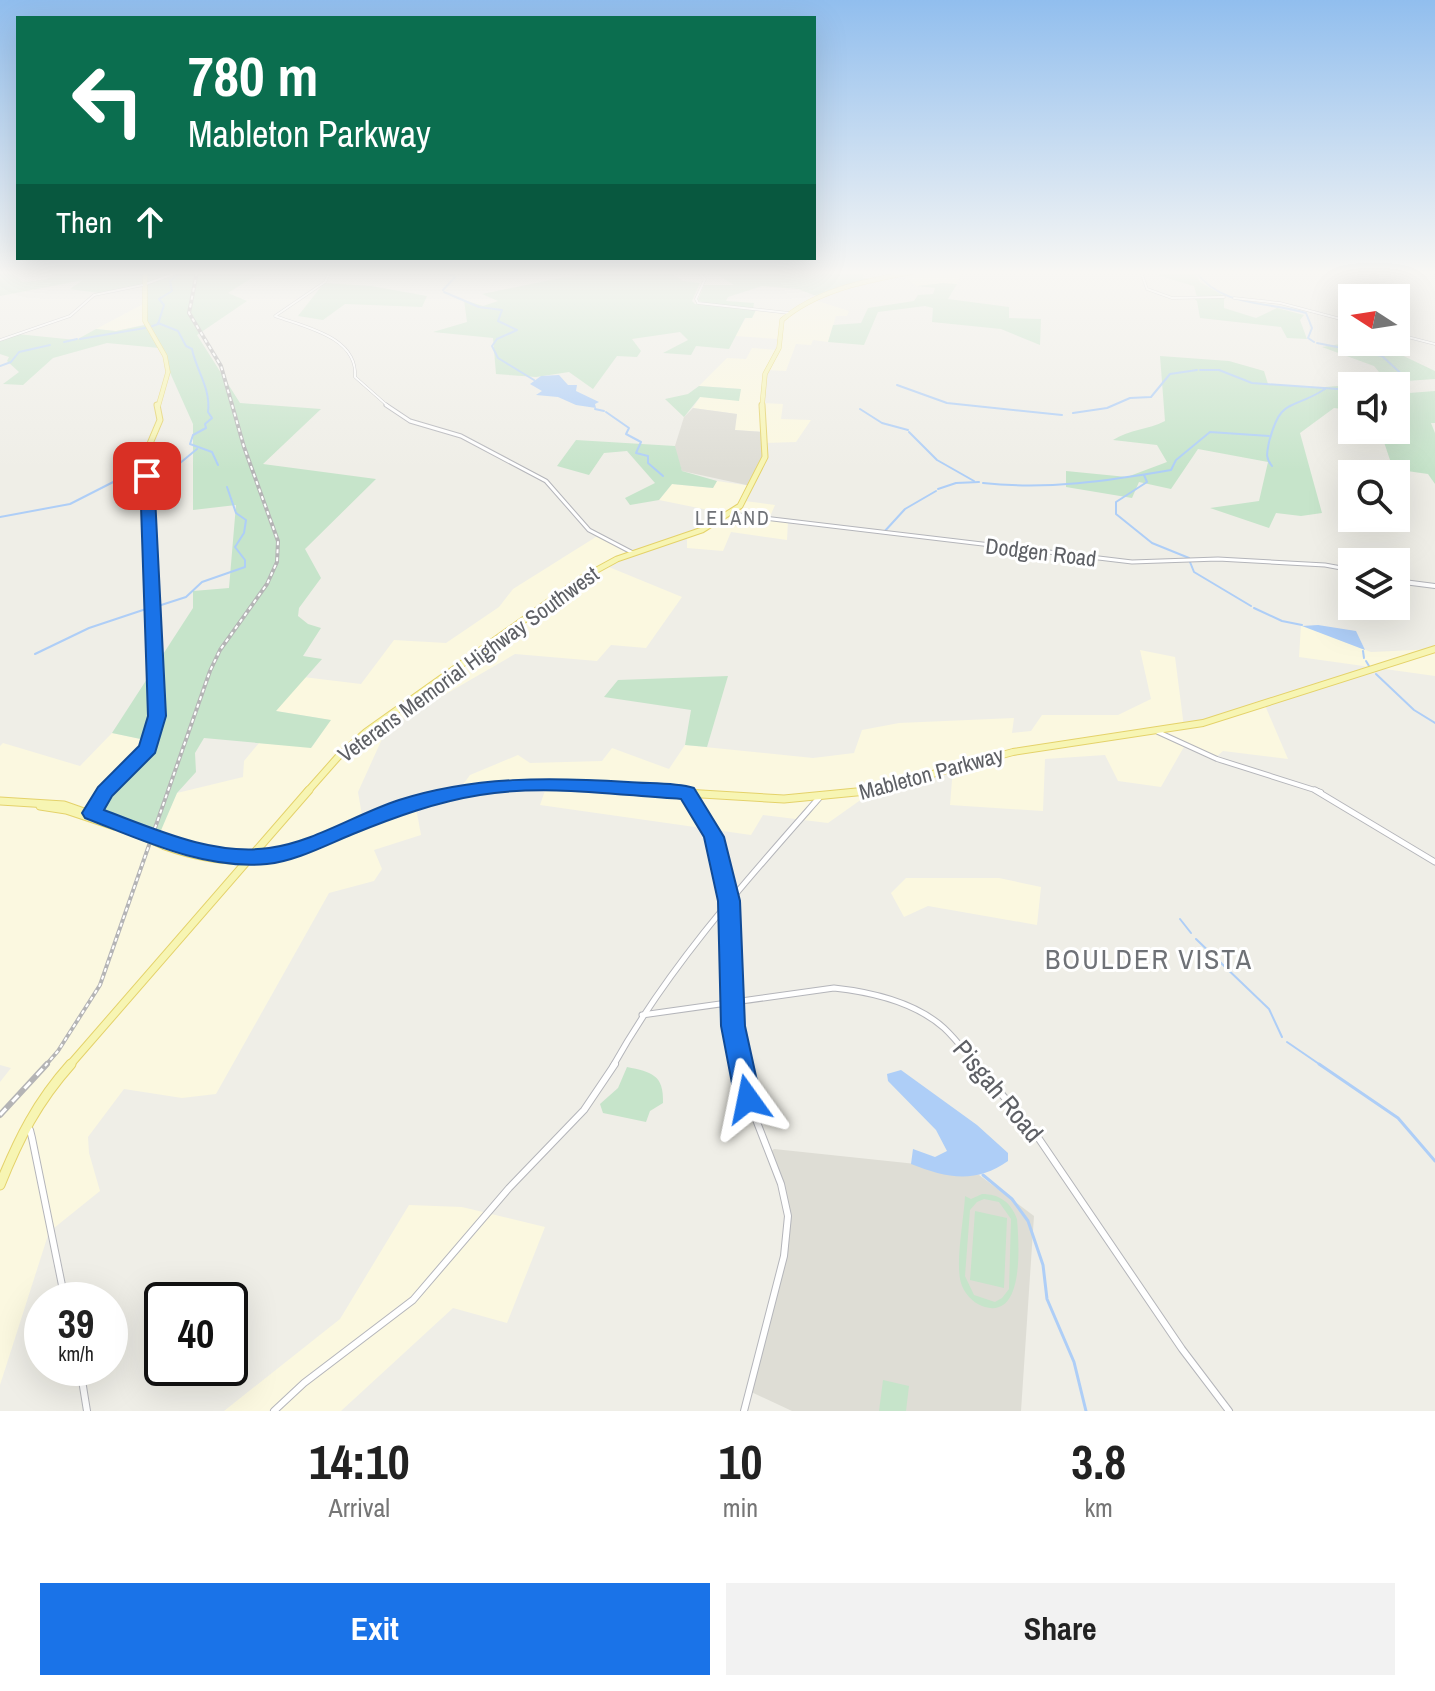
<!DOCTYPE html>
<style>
:root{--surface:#fff;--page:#f2f2f2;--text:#222;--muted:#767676;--accent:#1a73e8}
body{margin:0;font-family:"Archivo Narrow",sans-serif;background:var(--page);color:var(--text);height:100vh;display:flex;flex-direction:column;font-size:30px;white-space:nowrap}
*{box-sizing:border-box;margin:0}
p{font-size:26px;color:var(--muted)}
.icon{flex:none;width:44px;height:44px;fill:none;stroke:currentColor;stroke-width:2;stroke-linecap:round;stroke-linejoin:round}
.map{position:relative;height:1411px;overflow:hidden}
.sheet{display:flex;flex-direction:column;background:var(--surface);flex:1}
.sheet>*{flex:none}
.hud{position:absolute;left:16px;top:16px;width:800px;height:244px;border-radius:0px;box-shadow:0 8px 32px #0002;background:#0b6e4f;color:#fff;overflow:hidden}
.needle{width:52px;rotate:282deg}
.controls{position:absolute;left:1338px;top:284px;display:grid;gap:16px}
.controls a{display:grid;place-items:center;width:72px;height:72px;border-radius:0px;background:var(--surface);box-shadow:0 8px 32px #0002;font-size:40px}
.speed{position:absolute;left:24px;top:1282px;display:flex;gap:16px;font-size:40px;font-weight:700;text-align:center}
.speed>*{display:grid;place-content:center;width:104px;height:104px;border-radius:50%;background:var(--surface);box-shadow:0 8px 32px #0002;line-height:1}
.speed small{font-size:20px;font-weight:400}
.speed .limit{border:4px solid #111;border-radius:12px;background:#fff;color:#111}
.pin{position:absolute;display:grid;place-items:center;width:68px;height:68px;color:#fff;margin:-34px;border-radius:16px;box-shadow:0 4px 12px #0006}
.me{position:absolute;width:88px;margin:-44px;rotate:348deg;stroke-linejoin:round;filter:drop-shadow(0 0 6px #0008)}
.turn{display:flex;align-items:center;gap:28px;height:168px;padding:0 40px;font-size:36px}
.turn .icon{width:104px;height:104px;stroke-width:2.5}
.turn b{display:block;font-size:56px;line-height:68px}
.then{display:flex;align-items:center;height:76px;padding:0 40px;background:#0003;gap:16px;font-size:30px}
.eta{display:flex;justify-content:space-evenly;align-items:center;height:136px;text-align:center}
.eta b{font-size:48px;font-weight:700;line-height:56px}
.button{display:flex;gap:16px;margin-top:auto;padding:16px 40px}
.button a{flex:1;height:92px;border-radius:0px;background:var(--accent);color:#fff;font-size:32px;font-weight:700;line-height:92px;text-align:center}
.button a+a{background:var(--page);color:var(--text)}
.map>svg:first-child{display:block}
.commercial{fill:#fbf8e0}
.education{fill:#deddd5}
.green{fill:#c6e4ca;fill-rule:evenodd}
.water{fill:#aecef7}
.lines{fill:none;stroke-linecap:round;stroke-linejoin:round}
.stream-far1{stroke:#aecef7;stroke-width:2}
.stream{stroke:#aecef7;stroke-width:3}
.minor-far4-casing{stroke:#b4b5ba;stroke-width:3}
.minor-far3-casing{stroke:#b4b5ba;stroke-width:5}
.minor-far2-casing{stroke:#b4b5ba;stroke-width:6}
.minor-far1-casing{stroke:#b4b5ba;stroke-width:7}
.minor-casing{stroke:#b4b5ba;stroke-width:8}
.major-far4-casing{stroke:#e4d26a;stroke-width:5}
.major-far3-casing{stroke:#e4d26a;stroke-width:7}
.major-far2-casing{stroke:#e4d26a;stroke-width:8}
.major-far1-casing{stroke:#e4d26a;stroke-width:9}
.major-casing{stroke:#e4d26a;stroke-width:11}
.minor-far4{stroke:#fff;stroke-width:2}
.minor-far3{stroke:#fff;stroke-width:3}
.minor-far2{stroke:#fff;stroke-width:4}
.minor-far1{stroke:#fff;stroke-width:5}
.minor{stroke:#fff;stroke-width:6}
.major-far4{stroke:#f7f5b3;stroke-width:4}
.major-far3{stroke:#f7f5b3;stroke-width:5}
.major-far2{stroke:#f7f5b3;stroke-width:6}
.major-far1{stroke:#f7f5b3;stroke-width:7}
.major{stroke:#f7f5b3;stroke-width:9}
.rail-far1-casing{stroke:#b4b4b5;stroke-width:4}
.rail-casing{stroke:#b4b4b5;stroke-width:6}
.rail-far1{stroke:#fff;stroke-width:2;stroke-dasharray:4;stroke-linecap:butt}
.rail{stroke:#fff;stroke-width:3;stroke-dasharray:9;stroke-linecap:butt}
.major-bridge-casing{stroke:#e4d26a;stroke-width:9;stroke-linecap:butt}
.major-bridge{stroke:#f7f5b3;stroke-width:7}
.route{fill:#1a73e8;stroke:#114b97;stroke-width:2}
.labels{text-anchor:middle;stroke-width:6;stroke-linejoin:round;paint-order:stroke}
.far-neighbourhood-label{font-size:20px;letter-spacing:2px;fill:#6f7277;stroke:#fff}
.street-label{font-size:22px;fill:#5e6065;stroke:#fff}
.near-street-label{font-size:26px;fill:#5e6065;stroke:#fff}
.near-neighbourhood-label{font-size:28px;letter-spacing:2px;fill:#6f7277;stroke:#fff}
</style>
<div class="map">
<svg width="1435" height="1411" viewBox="0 0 1435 1411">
<rect width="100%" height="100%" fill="#efeee7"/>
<g class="commercial">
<path d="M896,272H962L957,284L917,286Z"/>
<path d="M815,300L849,311L847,316H836L828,342L813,340L811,345L796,344L786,371L767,370L763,403L783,404L781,419L811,420L796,442L765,443V432L734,430L737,414L693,408L700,397L741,389L699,386L727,358L746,359L752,348L776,350L778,339L735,336L746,318L756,310L787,313Z"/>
<path d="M145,303L146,324L116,331L96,329Z"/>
<path d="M717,481L751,486L745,501L775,505L769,519L788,521L787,540L731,532L723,551L687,548V537L733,515L659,500L672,484L713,488Z"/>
<path d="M599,535L632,554L604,565L682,597L646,648L611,645L597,661L515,654L387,728L358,792L363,821L415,802L421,835L374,850L382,869L374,881L329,893L216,1094L182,1098L124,1089L88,1137L89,1153L100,1191L49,1232L0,1385V1082L11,1068L0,1065V746L3,743L80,766L112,733L151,741L158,835L177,793L243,777L244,761L259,743L312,747L330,720L276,711L303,677L361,684L394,640L446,643L499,607L513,589Z"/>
<path d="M1301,625L1371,652L1435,649V676L1299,657Z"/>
<path d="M1140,650L1175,657L1184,727L1264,703L1288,759L1223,751L1216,757L1185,745L1161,787L1118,781L1105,755L1045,759L1043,811L950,805L953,768L869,794L828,823L763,815L751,835L540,805L548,782L487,784L459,790L470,775L518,755L530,763L602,761L612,748L669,769L685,745L813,758L854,753L862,730L899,723L1014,718L1012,733L1031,731L1042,715H1118L1151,699Z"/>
<path d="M906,878H999L1041,887L1037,925L928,906L904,917L891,893Z"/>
<path d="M409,1205L462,1207L545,1227L507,1323L453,1308L341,1411H224L340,1319Z"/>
</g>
<g class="education">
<path d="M693,408L737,414L735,430L765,432V457L751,486L682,471L674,449L684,417Z"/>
<path d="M774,1149L954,1168L979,1175L1034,1216L1021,1411H792L747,1390L788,1225L782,1192L769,1153Z"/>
</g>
<g class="green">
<path d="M0,272H10L23,282L44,280L64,272H268L250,279L228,293L247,301L197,335L240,403L321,409L263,464L376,479L305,549L321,578L299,608L298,616L308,624L321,628L303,656L322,659L276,711L331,720L311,748L204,738L195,753L196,772L177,793L159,835L93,814L96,805L142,755L150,741L112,733L193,608V591L229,588L236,505L193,510V424L159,348L107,343L53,358L23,385L3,384L19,372L7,361L9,357L0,354V340L17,334L76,340L96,329L116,331L145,325L146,284L99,293L70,289L83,280L0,296Z"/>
<path d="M590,272H670L683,281L700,283L692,301L695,304L750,308L704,303L698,300L704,285H734L713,272H864L863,278H875L819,297L798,289L762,286L728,297L726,301L754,303L753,309L756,310L752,318H745L729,349L696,346L691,355L663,353L688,340L680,332L632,339L641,351L637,357L617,356L593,389L569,372L536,377L496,374L493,338L433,332L467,322L464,300L483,306L498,301L482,294Z"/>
<path d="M1177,272H1194L1200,282L1224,296V308L1256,318L1277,308L1304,315L1300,320L1307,339L1287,338L1281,327L1200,318L1197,301L1193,298L1197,297L1194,286L1157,275Z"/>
<path d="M324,283L371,286L427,296L422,307L345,304L323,320L298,316Z"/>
<path d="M943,283L957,284L948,299L1009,307V318L1041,319L1040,345L1001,329L932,322L933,308L925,306L878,312L864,345L828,342L833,325L861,323L868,308L914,301L918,295L933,294L935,288L917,286Z"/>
<path d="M1353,342L1391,350L1435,371V379L1406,381L1396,387L1352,386V410L1334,408L1300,433L1322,513L1301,516L1276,513L1269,528L1210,508L1259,501L1268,462L1198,449L1171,489L1139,482L1132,498L1066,487V471L1127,477L1167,462L1157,445L1113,440C1130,429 1148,430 1165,421L1160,356L1229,361L1264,371L1268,384L1314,388L1372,383L1379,372L1374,366L1322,347Z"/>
<path d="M699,386L741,389L739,401L700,397L684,417L665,399L688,394Z"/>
<path d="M1435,391V423H1431L1435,433V484L1428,474L1393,469L1380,430H1396V394Z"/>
<path d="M576,440L675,446L682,471L717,481L713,488L672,484L659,500L630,505L625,498L655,483L627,451L604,453L589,475L557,466Z"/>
<path d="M728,676L707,747L685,745L691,710L604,697L618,680Z"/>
<path d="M627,1067C652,1072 664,1075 663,1103L650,1111L646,1122L603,1113L600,1104L618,1088Z"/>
<path d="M982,1194C999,1194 1011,1202 1017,1219C1019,1244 1025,1322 982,1306C972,1302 964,1293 961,1283C955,1262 964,1219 965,1196L971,1199ZM984,1199L999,1202L1011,1219L1009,1289L1002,1298L995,1302L974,1295L965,1276L970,1210L977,1202Z"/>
<path d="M975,1211L1007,1218L1004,1288L970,1280Z"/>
<path d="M883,1380L909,1386L906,1411H879Z"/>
</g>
<g class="water">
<path d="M559,375L568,385H577L576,391L599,402L595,404L596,408L576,405L558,397L536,395L542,391L530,384L541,376Z"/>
<path d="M1318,625L1356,631L1365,650L1302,626Z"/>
<path d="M901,1070L977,1125L1008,1153V1161C976,1184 946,1178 911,1164L913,1149L935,1157L947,1151L936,1130L888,1081L887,1074Z"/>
</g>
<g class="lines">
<g class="stream-far1">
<path d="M160,272H169"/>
<path d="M1196,272C1223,308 1267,301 1306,313L1312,328L1308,338L1314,342"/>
<path d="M443,290L455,277L445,272"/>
<path d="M444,292L479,307L502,310L498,321L517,330L497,339L492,346L498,358L534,380"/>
<path d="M158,323L178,331L186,346L192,349C196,370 211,388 208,412L212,418L205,424L206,428L193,435L190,444L212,452L218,465"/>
<path d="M150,327L158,324L164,305L159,299L172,291L170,281L179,274"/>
<path d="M80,339L145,328"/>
<path d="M64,342L77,339"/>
<path d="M1317,343L1382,356L1407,379L1384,381L1378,386"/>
<path d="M0,366L11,362L19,352L50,345"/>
<path d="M1200,370H1219L1252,383L1352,390"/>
<path d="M897,385L947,403L1062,415"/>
<path d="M595,409L604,411"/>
<path d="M860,409L882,423L908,430"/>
<path d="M606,412L629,428L626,434L641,442L636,453L648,456V463L663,476"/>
<path d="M1073,413L1107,408L1130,398L1151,397L1170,374L1197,370"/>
<path d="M909,432L937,460L974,481"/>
<path d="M1272,466C1265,457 1267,453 1269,442C1281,396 1291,411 1325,389"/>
<path d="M1144,475L1147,482L1116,502V514L1152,543L1189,558"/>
<path d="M983,483C1047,490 1108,481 1171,470L1176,460L1210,432L1269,436"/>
<path d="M938,489L956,483L979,482"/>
<path d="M0,517L70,504L125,476L174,468L197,449"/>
<path d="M884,532L905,509L936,491"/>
<path d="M1190,562L1194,572L1251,606"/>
<path d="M155,607L186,597L202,582L245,567V560L235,547L244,533L246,520L236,513L227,487"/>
<path d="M1254,608L1282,621L1302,625"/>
<path d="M1363,651L1364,658"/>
<path d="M35,654L89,628L149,608"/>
<path d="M1366,661L1369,666"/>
<path d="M1376,674L1414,710L1435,723"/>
<path d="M1180,919L1191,933"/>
<path d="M1196,939L1269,1009L1282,1037"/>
<path d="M1287,1042L1322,1066"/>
</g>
<g class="stream">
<path d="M1319,1064L1398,1118L1435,1161"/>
<path d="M983,1175L1012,1199L1028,1221L1043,1265L1047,1299L1074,1362L1086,1411"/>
</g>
<g class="minor-far4-casing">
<g id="minor-far4">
<path d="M330,272L325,282L275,316C305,327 358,337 355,377L389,407"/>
<path d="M698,272L705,279L696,299L698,303L789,313"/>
<path d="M1141,272L1147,289L1172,298L1224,297"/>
<path d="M1234,298L1280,303L1352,322"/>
<path d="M1396,334L1435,344"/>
<path d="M0,340L70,316L94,295L143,285L179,272"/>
</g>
</g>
<g class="minor-far3-casing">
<g id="minor-far3">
<path d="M386,405L410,421L461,436L546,481L589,530L633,553"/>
<path d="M731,514L1132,562L1218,559L1325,565L1352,570"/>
</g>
</g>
<g class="minor-far2-casing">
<g id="minor-far2">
<path d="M1396,581L1435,586"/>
<path d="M1158,732L1217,759L1321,792"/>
</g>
</g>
<g class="minor-far1-casing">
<g id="minor-far1">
<path d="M1315,790L1435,862"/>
<path d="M688,795C696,809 708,823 714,837C743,906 724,993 741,1066"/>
<path d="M642,1015L834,988C871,992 915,1002 944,1028C956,1039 966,1053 977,1066"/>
<path d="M613,1066C669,966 744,883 819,798"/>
</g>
</g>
<g class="minor-casing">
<g id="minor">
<path d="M740,1064L748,1099L781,1184L788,1216L784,1256L744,1411"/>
<path d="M975,1064L1033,1130L1182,1349L1229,1411"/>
<path d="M26,1128L30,1130L32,1138L65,1300"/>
<path d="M80,1368L87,1411"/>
<path d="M274,1411L304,1383L413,1300L509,1188L584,1110L615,1064"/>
</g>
</g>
<g class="major-far4-casing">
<g id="major-far4">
<path d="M145,272V321L165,356L168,372L158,407"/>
<path d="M762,407L765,374L779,348L782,320C818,289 867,281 913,272"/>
</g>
</g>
<g class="major-far3-casing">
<g id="major-far3">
<path d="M151,577L146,453L160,420L157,405"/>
<path d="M584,577L617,559L702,530L740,506L765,457L762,405"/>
</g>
</g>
<g class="major-far2-casing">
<g id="major-far2">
<path d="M105,792L148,749L157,716L151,575"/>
<path d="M307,792L338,757L366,732L587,575"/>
<path d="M454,792L521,784L670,792"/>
<path d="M866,792L1013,752L1203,723L1435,649"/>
</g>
</g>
<g class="major-far1-casing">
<g id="major-far1">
<path d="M635,790L784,799L877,790"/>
<path d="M0,801L64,805L141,832"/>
<path d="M40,806L66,810L114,826"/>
<path d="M90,817L107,790"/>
<path d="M166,841L208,851L268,856L296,849L405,806L464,790"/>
<path d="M165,846C205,860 245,866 287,855"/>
<path d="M69,1066L309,790"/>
</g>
</g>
<g class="major-casing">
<path id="major" d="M0,1185C19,1138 37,1102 71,1064"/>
</g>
<use href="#minor-far4" class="minor-far4"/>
<use href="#minor-far3" class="minor-far3"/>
<use href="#minor-far2" class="minor-far2"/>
<use href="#minor-far1" class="minor-far1"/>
<use href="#minor" class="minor"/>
<use href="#major-far4" class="major-far4"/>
<use href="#major-far3" class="major-far3"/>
<use href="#major-far2" class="major-far2"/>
<use href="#major-far1" class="major-far1"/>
<use href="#major" class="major"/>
<g class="rail-far1-casing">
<path id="rail-far1" d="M45,1066L58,1051L100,985L210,671L220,650L267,584L277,562L278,541L244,447L221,366L189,313L197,272"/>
</g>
<g class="rail-casing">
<path id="rail" d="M0,1115L47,1064"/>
</g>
<use href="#rail-far1" class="rail-far1"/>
<use href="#rail" class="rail"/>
<g class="major-bridge-casing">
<g id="major-bridge">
<path d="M147,834L166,841"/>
<path d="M140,835L165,846"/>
</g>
</g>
<use href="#major-bridge" class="major-bridge"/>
</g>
<linearGradient id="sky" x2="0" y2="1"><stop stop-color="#91beee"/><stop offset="0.58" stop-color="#f8f7f4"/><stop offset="1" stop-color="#f8f7f4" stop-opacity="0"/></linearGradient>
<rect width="1435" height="470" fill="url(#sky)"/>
<path class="route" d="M147,472L154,476L166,716L155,753L112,796L104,810C155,829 213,856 269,848C314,842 356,814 399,800C475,776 550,777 628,782C649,784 673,782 694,788L724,837L740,901L745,1026L761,1099L757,1107L748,1111L738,1107L735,1099L721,1026L718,901L704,837L681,799C615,795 546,784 480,795C436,802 395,817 353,834C326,845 296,861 267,864C204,870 142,840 85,818L82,813L98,787L139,746L148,716L140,476Z"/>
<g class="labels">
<g class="far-neighbourhood-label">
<text x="733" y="525">LELAND</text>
</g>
<g class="street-label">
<text transform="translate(1041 552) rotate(7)" y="8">Dodgen Road</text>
<text transform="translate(468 664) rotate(-36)" y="8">Veterans Memorial Highway Southwest</text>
<text transform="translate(931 773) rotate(-15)" y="8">Mableton Parkway</text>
</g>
<g class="near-street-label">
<text transform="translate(998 1091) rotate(50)" y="9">Pisgah Road</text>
</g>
<g class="near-neighbourhood-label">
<text x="1149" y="969">BOULDER VISTA</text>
</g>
</g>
</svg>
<div class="controls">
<a><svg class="needle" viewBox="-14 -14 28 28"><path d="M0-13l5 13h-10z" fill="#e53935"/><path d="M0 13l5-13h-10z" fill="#767676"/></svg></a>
<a><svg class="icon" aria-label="sound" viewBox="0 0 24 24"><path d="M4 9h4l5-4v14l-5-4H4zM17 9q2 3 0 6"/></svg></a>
<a><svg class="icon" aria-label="search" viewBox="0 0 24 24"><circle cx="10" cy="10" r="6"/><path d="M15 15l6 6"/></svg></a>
<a><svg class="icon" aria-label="layers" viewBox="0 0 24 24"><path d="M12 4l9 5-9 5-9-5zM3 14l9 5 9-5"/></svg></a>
</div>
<div class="speed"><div>39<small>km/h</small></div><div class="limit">40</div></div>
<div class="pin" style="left:147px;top:476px;background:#d93025"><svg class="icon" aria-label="arrive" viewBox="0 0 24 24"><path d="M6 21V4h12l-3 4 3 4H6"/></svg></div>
<svg class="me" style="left:748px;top:1099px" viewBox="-20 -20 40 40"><path d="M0-17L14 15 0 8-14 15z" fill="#1a73e8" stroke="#fff" stroke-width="4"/></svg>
<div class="hud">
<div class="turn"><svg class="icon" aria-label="left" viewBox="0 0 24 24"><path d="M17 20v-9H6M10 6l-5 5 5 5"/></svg><div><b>780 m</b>Mableton Parkway</div></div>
<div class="then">Then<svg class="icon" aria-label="ahead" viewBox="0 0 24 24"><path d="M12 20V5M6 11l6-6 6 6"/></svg></div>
</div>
</div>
<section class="sheet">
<div class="eta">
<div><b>14:10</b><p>Arrival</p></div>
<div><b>10</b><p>min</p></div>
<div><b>3.8</b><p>km</p></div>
</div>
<div class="button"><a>Exit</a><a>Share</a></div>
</section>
